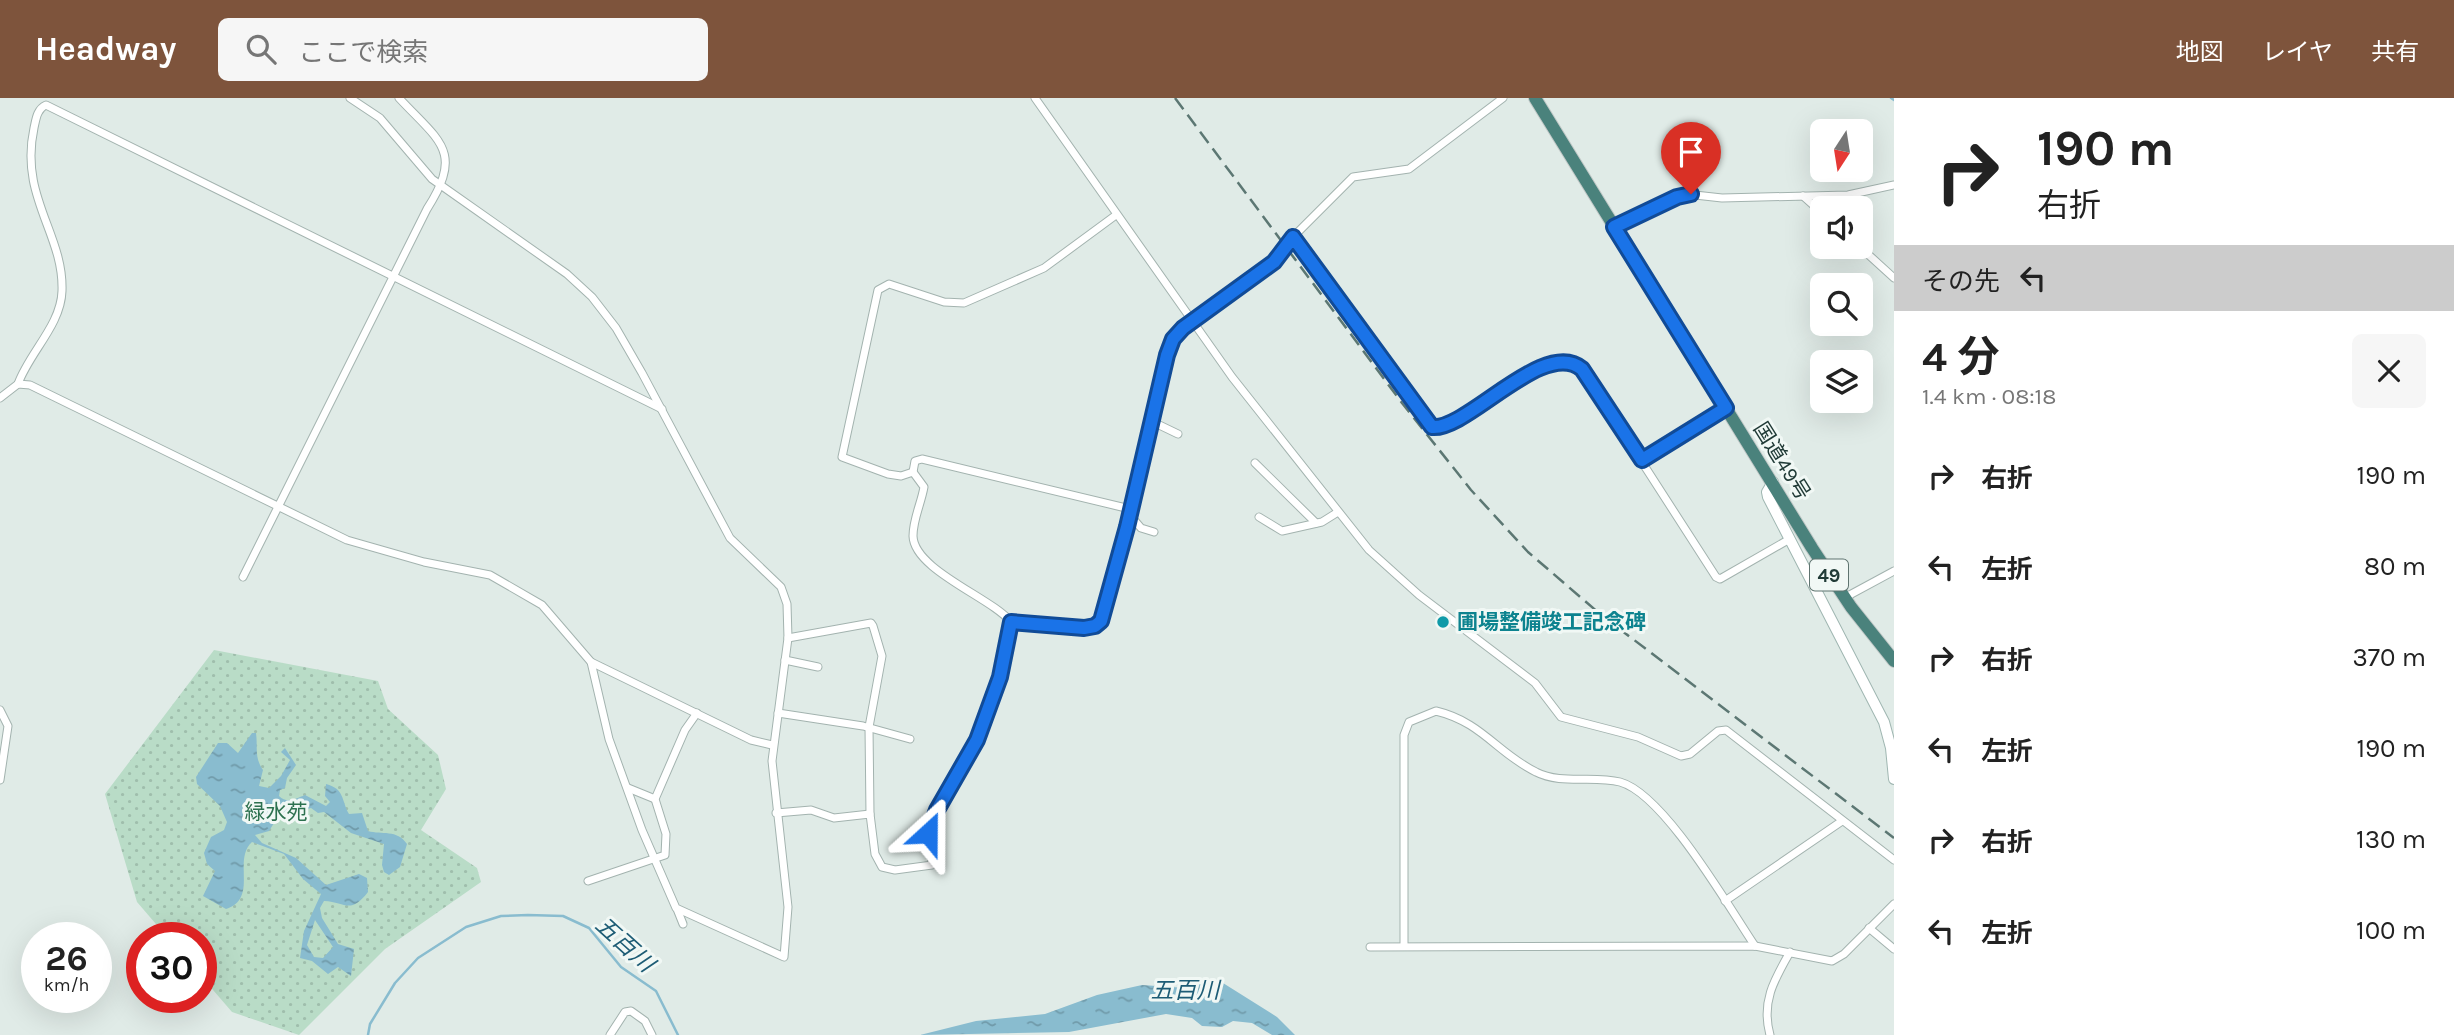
<!DOCTYPE html>
<html lang="ja">
<meta charset="utf-8">
<style>
:root{--surface:#fff;--page:#f6f6f6;--text:#222;--muted:#767676;--accent:#7e543c}
body{margin:0;font-family:Karla,"Noto Sans JP",sans-serif;background:var(--page);color:var(--text);height:100vh;display:flex;flex-direction:column;font-size:26px;white-space:nowrap}
*{box-sizing:border-box;margin:0}
p{font-size:23px;color:var(--muted)}
.icon{flex:none;width:38px;height:38px;fill:none;stroke:currentColor;stroke-width:2;stroke-linecap:round;stroke-linejoin:round}
.map{position:relative;flex:1;overflow:hidden}
.sheet{display:flex;flex-direction:column;background:var(--surface);width:560px}
.sheet>*{flex:none}
.hud{background:#fff;color:var(--text);overflow:hidden}
.needle{width:46px;rotate:192deg}
.controls{position:absolute;left:1810px;top:21px;display:grid;gap:14px}
.controls a{display:grid;place-items:center;width:63px;height:63px;border-radius:10px;background:var(--surface);box-shadow:0 7px 28px #0002;font-size:35px}
.speed{position:absolute;left:21px;top:824px;display:flex;gap:14px;font-size:35px;font-weight:700;text-align:center}
.speed>*{display:grid;place-content:center;width:91px;height:91px;border-radius:50%;background:var(--surface);box-shadow:0 7px 28px #0002;line-height:1}
.speed small{font-size:18px;font-weight:400}
.speed .limit{border:10px solid #d22;background:#fff;color:#111}
.pin{position:absolute;display:grid;place-items:center;width:60px;height:60px;color:#fff;margin:-72px -30px;border-radius:50% 50% 50% 0;rotate:-45deg;box-shadow:0 0 7px #0007}
.pin .icon{rotate:45deg}
.me{position:absolute;width:77px;margin:-38px;rotate:24deg;stroke-linejoin:round;filter:drop-shadow(0 0 5px #0008)}
.turn{display:flex;align-items:center;gap:24px;height:147px;padding:0 28px;font-size:32px}
.turn .icon{width:91px;height:91px;stroke-width:2.5}
.turn b{display:block;font-size:49px;line-height:60px}
.then{display:flex;align-items:center;height:66px;padding:0 28px;background:#0003;gap:14px;font-size:26px}
.round{display:grid;place-items:center;flex:none;width:74px;height:74px;border-radius:10px;background:var(--page)}
.headline{display:flex;align-items:center;justify-content:space-between;height:119px;padding:0 28px}
h1{font-size:42px;font-weight:700;line-height:52px}
ul{padding:0;list-style:none}
li{display:flex;align-items:center;gap:21px;height:91px;padding:0 28px}
li div{flex:1}
li b{display:block;font-size:26px}
li em{font-style:normal}
header{display:flex;align-items:center;gap:42px;box-sizing:border-box;height:98px;padding:0 35px;background:var(--accent);color:#fff}
header strong{font-size:33px}
nav{display:flex;gap:38px;margin-inline-start:auto;font-size:24px}
.search{width:490px;height:63px;background:var(--page);display:flex;align-items:center;gap:18px;box-sizing:border-box;padding:0 24px;border-radius:10px;color:var(--muted);font-size:26px}
main{display:flex;flex:1;min-height:0}
.map>svg:first-child{display:block}
.park{fill:url(#park-dots)}
.water{fill:url(#water-ripples);fill-rule:evenodd}
.lines{fill:none;stroke-linecap:round;stroke-linejoin:round}
.stream{stroke:#89bccf;stroke-width:2.5}
.minor-casing{stroke:#a3b3af;stroke-width:9}
.secondary-casing{stroke:#9fb6b1;stroke-width:12}
.trunk-casing{stroke:#c1c8c7;stroke-width:14}
.minor{stroke:#fff;stroke-width:7}
.secondary{stroke:#fff;stroke-width:10}
.trunk{stroke:#4a827c;stroke-width:12}
.rail{stroke:#5c7773;stroke-width:2.5;stroke-dasharray:14 7;stroke-linecap:butt}
.route-casing{stroke:#114b97;stroke-width:18}
.route{stroke:#1a73e8;stroke-width:12}
.culture-dot{fill:#0f9aa8;stroke:#f1f8f5;stroke-width:2.5}
.labels{text-anchor:middle;stroke-width:6;stroke-linejoin:round;paint-order:stroke}
.shield{fill:#f1f8f5;stroke:#5f7470;stroke-width:2}
.shield-label{font-size:19px;font-weight:bold;fill:#213b37}
.street-label{font-size:21px;fill:#213b37;stroke:#f1f8f5}
.culture-label{font-size:21px;font-weight:bold;fill:#0d838f;stroke:#f1f8f5;text-anchor:start}
.park-label{font-size:21px;fill:#2d714f;stroke:#f1f8f5}
.water-label{font-size:23px;font-style:italic;fill:#1d5c75;stroke:#f1f8f5}
</style>
<header>
<strong>Headway</strong>
<div class="search"><svg class="icon" aria-label="search" viewBox="0 0 24 24"><circle cx="10" cy="10" r="6"/><path d="M15 15l6 6"/></svg>ここで検索</div>
<nav><a>地図</a><a>レイヤ</a><a>共有</a></nav>
</header>
<main>
<div class="map">
<svg width="1894" height="937" viewBox="0 0 1894 937">
<defs>
<pattern id="park-dots" width="8" height="8" patternUnits="userSpaceOnUse" patternTransform="scale(1.75)"><rect width="8" height="8" fill="#b9dcc7"/><path d="M2 2h.1M6 6h.1" fill="none" stroke="#9fbeac" stroke-width="1.8" stroke-linecap="round"/></pattern>
<pattern id="water-ripples" width="26" height="14" patternUnits="userSpaceOnUse" patternTransform="scale(1.75)"><rect width="26" height="14" fill="#89bccf"/><path d="M2 4q2-2 4 0t4 0M15 11q2-2 4 0t4 0" fill="none" stroke="#709aa9"/></pattern>
</defs>
<rect width="100%" height="100%" fill="#e0ebe7"/>
<path class="park" d="M214,552L378,583L388,611L438,657L446,691L421,732L477,770L481,784L385,851L299,937L232,914L201,878V840H168L137,804L105,696Z"/>
<g class="water">
<path d="M252,635H256C258,649 254,659 263,672L259,688L269,690L281,678L290,662L281,654L285,650L296,667L287,680L285,690L280,692L279,698C287,706 295,701 305,697L326,708L330,704L325,698L326,686C345,691 341,702 349,716L362,715L368,733C382,737 397,731 407,746L400,769L389,777L384,774L382,767L384,746L351,735L324,714L318,715L311,710L290,716L274,725L269,733L255,737L262,745L296,760L326,787L359,776L367,780L368,794C350,817 346,804 324,803L320,810L322,820L338,846L354,851L351,878L338,869L328,876L312,863L300,860L304,833L321,796L303,781L284,756L252,744C232,762 259,800 226,811L203,798L215,773L207,766L204,755L211,739L224,732L227,724L220,708L197,686L196,679L218,645H227L238,655ZM315,822L333,849L323,860L314,859L307,847Z"/>
<path d="M1201,884L1223,885L1277,919L1295,937H1272L1252,925L1233,923L1222,929L1202,928L1192,920L1166,916L1069,934L920,937L976,923L1045,916L1097,897L1142,887L1186,890Z"/>
</g>
<g class="lines">
<g class="stream">
<path d="M1891,0L1894,2"/>
<path d="M368,937L370,926L395,885L418,860L466,829L501,818L528,817L563,818L589,830L621,869L656,893L678,937"/>
</g>
<g class="minor-casing">
<g id="minor">
<path d="M1035,0L1232,279L1369,452L1419,497L1535,585L1561,619L1638,639L1681,658L1690,656L1718,633L1726,632L1894,762"/>
<path d="M1803,98L1822,115"/>
<path d="M1614,129L1686,96L1722,100L1848,97L1894,87"/>
<path d="M1293,139L1432,329C1466,334 1544,239 1582,271L1716,479L1720,481L1788,442"/>
<path d="M1860,149L1894,180"/>
<path d="M18,286C29,255 61,227 62,193C64,136 19,99 34,30C36,21 37,11 46,7L662,311"/>
<path d="M0,300L18,286L30,287L347,442L424,464L490,477L542,507L591,564L609,641L642,732L676,810L784,859L788,809L772,663L788,540L787,506L781,489L730,440L642,275L616,230L592,199L567,176L432,81L380,20L350,0"/>
<path d="M1151,323L1178,336"/>
<path d="M1642,362L1726,310"/>
<path d="M1255,365L1316,425"/>
<path d="M913,374L915,363L922,361L1130,411"/>
<path d="M1129,416L1141,430L1154,434"/>
<path d="M1259,419L1282,433L1322,424L1338,414"/>
<path d="M243,479L427,111C464,53 440,44 399,0"/>
<path d="M1844,500L1894,473"/>
<path d="M1011,524C992,500 914,472 913,438C913,421 921,406 924,389L913,374L901,378L888,376L842,359L878,192L889,186L944,204L964,205L1044,170L1116,117"/>
<path d="M788,540L871,525L873,528L882,558L869,629L870,716"/>
<path d="M785,562L818,569"/>
<path d="M591,564L751,642L772,647"/>
<path d="M0,612L8,628L0,682"/>
<path d="M778,615L863,628L910,641"/>
<path d="M628,690L655,701"/>
<path d="M776,715L811,712L834,720L870,716L875,756L882,769L895,772L932,767L930,728L977,642L1000,579L1011,524L1084,530L1095,528L1101,523L1173,241L1183,230L1274,164L1293,139L1353,79L1409,71L1503,0"/>
<path d="M588,783L665,757L666,736L655,701L685,632L697,615"/>
<path d="M1725,803L1842,723"/>
<path d="M677,811L683,826"/>
<path d="M1869,830L1894,851"/>
<path d="M1404,848V637L1409,624L1436,613C1482,624 1497,655 1536,674C1561,687 1593,677 1620,684C1664,696 1728,808 1755,848"/>
<path d="M1370,849L1755,848L1832,863L1844,856L1894,806"/>
<path d="M610,937L625,914L631,913L645,923L652,937"/>
<path d="M1770,937C1761,904 1774,882 1790,854"/>
</g>
</g>
<g class="secondary-casing">
<path id="secondary" d="M1773,384L1767,394L1768,399L1884,624L1891,650L1894,681"/>
</g>
<g class="trunk-casing">
<path id="trunk" d="M1535,0L1812,450L1851,509L1894,563"/>
</g>
<use href="#minor" class="minor"/>
<use href="#secondary" class="secondary"/>
<use href="#trunk" class="trunk"/>
<path class="rail" d="M1175,0L1402,305L1471,392L1528,454L1600,516L1894,740"/>
</g>
<g class="lines">
<g class="route-casing">
<path id="route" d="M928,735L937,712L977,642L1000,579L1011,524L1084,530L1095,528L1101,523L1127,429L1167,257L1173,241L1183,230L1274,164L1293,139L1432,329C1467,333 1544,239 1582,271L1642,362L1726,310L1614,129L1677,99L1691,96"/>
</g>
<use href="#route" class="route"/>
</g>
<circle class="culture-dot" cx="1443" cy="524" r="7"/>
<g class="labels">
<rect class="shield" x="1810" y="461.5" width="38" height="31" rx="5"/>
<g class="shield-label">
<text x="1829" y="484">49</text>
</g>
<g class="street-label">
<text transform="translate(1782 363) rotate(58)" y="7">国道49号</text>
</g>
<g class="culture-label">
<text x="1457" y="531">圃場整備竣工記念碑</text>
</g>
<g class="park-label">
<text x="276" y="721">緑水苑</text>
</g>
<g class="water-label">
<text transform="translate(625 846) rotate(42)" y="8">五百川</text>
<text x="1185" y="900">五百川</text>
</g>
</g>
</svg>
<div class="controls">
<a><svg class="needle" viewBox="-14 -14 28 28"><path d="M0-13l5 13h-10z" fill="#e53935"/><path d="M0 13l5-13h-10z" fill="#767676"/></svg></a>
<a><svg class="icon" aria-label="sound" viewBox="0 0 24 24"><path d="M4 9h4l5-4v14l-5-4H4zM17 9q2 3 0 6"/></svg></a>
<a><svg class="icon" aria-label="search" viewBox="0 0 24 24"><circle cx="10" cy="10" r="6"/><path d="M15 15l6 6"/></svg></a>
<a><svg class="icon" aria-label="layers" viewBox="0 0 24 24"><path d="M12 4l9 5-9 5-9-5zM3 14l9 5 9-5"/></svg></a>
</div>
<div class="speed"><div>26<small>km/h</small></div><div class="limit">30</div></div>
<div class="pin" style="left:1691px;top:96px;background:#d93025"><svg class="icon" aria-label="arrive" viewBox="0 0 24 24"><path d="M6 21V4h12l-3 4 3 4H6"/></svg></div>
<svg class="me" style="left:928px;top:735px" viewBox="-20 -20 40 40"><path d="M0-17L14 15 0 8-14 15z" fill="#1a73e8" stroke="#fff" stroke-width="4"/></svg>
</div>
<section class="sheet">
<div class="hud">
<div class="turn"><svg class="icon" aria-label="right" viewBox="0 0 24 24"><path d="M7 20v-9h11M14 6l5 5-5 5"/></svg><div><b>190 m</b>右折</div></div>
<div class="then">その先<svg class="icon" aria-label="left" viewBox="0 0 24 24"><path d="M17 20v-9H6M10 6l-5 5 5 5"/></svg></div>
</div>
<div class="headline"><div><h1>4 分</h1><p>1.4 km · 08:18</p></div><a class="round"><svg class="icon" aria-label="close" viewBox="0 0 24 24"><path d="M6 6l12 12M18 6L6 18"/></svg></a></div>
<ul>
<li><svg class="icon" aria-label="right" viewBox="0 0 24 24"><path d="M7 20v-9h11M14 6l5 5-5 5"/></svg><div><b>右折</b></div><em>190 m</em></li>
<li><svg class="icon" aria-label="left" viewBox="0 0 24 24"><path d="M17 20v-9H6M10 6l-5 5 5 5"/></svg><div><b>左折</b></div><em>80 m</em></li>
<li><svg class="icon" aria-label="right" viewBox="0 0 24 24"><path d="M7 20v-9h11M14 6l5 5-5 5"/></svg><div><b>右折</b></div><em>370 m</em></li>
<li><svg class="icon" aria-label="left" viewBox="0 0 24 24"><path d="M17 20v-9H6M10 6l-5 5 5 5"/></svg><div><b>左折</b></div><em>190 m</em></li>
<li><svg class="icon" aria-label="right" viewBox="0 0 24 24"><path d="M7 20v-9h11M14 6l5 5-5 5"/></svg><div><b>右折</b></div><em>130 m</em></li>
<li><svg class="icon" aria-label="left" viewBox="0 0 24 24"><path d="M17 20v-9H6M10 6l-5 5 5 5"/></svg><div><b>左折</b></div><em>100 m</em></li>
</ul>
</section>
</main>
